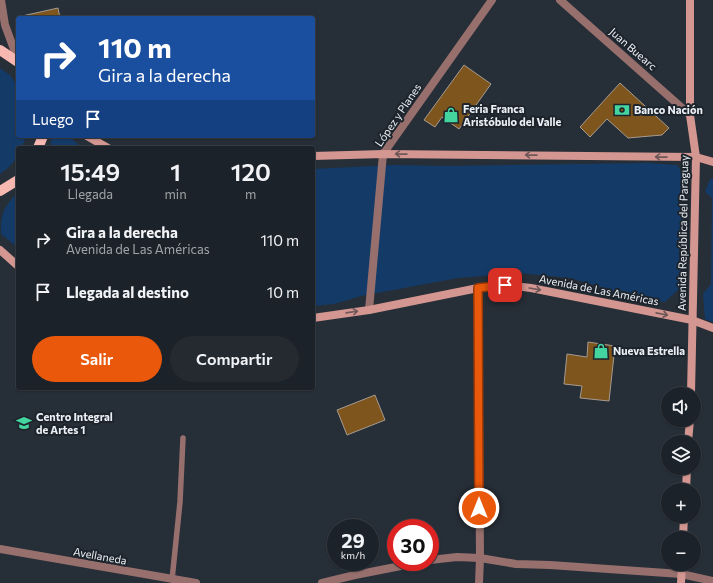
<!DOCTYPE html>
<html lang="es">
<meta charset="utf-8">
<style>
:root{--surface:#1c2229;--page:#252a31;--text:#f1f3f6;--muted:#a0a4a8;--line:#3a3f46;--accent:#ea580c}
body{margin:0;font-family:Commissioner,sans-serif;background:var(--page);color:var(--text);height:100vh;display:flex;flex-direction:column;font-size:15px;white-space:nowrap}
*{box-sizing:border-box;margin:0}
p{font-size:13px;color:var(--muted)}
.icon{flex:none;width:22px;height:22px;fill:none;stroke:currentColor;stroke-width:2;stroke-linecap:round;stroke-linejoin:round}
.map{position:relative;flex:1;overflow:hidden}
.drawer{position:absolute;left:16px;top:146px;width:299px;height:244px;display:flex;flex-direction:column;background:var(--surface);border-radius:4px;box-shadow:0 1px 3px #0004,0 0 0 1px var(--line)}
.drawer>*{flex:none}
.hud{position:absolute;left:16px;top:16px;width:299px;height:122px;border-radius:4px;box-shadow:0 1px 3px #0004,0 0 0 1px var(--line);background:#1a4fa0;color:#fff;overflow:hidden}
.tools{position:absolute;left:661px;top:387px;display:grid;gap:8px}
.tools a{display:grid;place-items:center;width:40px;height:40px;border-radius:50%;background:var(--surface);box-shadow:0 1px 3px #0004,0 0 0 1px var(--line);font-size:20px}
.speed{position:absolute;left:327px;top:519px;display:flex;gap:8px;font-size:20px;font-weight:700;text-align:center}
.speed>*{display:grid;place-content:center;width:52px;height:52px;border-radius:50%;background:var(--surface);box-shadow:0 1px 3px #0004,0 0 0 1px var(--line);line-height:1}
.speed small{font-size:10px;font-weight:400}
.speed .limit{border:6px solid #d22;background:#fff;color:#111}
.pin{position:absolute;display:grid;place-items:center;width:34px;height:34px;color:#fff;margin:-17px;border-radius:8px;box-shadow:0 2px 6px #0006}
.me{position:absolute;width:44px;margin:-22px;rotate:0deg;stroke-linejoin:round;filter:drop-shadow(0 0 3px #0008)}
.turn{display:flex;align-items:center;gap:14px;height:84px;padding:0 16px;font-size:18px}
.turn .icon{width:52px;height:52px;stroke-width:2.5}
.turn b{display:block;font-size:28px;line-height:34px}
.then{display:flex;align-items:center;height:38px;padding:0 16px;background:#0003;gap:8px;font-size:15px}
.eta{display:flex;justify-content:space-evenly;align-items:center;height:68px;text-align:center}
.eta b{font-size:24px;font-weight:600;line-height:28px}
.primary-button{display:flex;gap:8px;margin-top:auto;padding:8px 16px}
.primary-button a{flex:1;height:46px;border-radius:24px;background:var(--accent);color:#fff;font-size:16px;font-weight:600;line-height:46px;text-align:center}
.primary-button a+a{background:var(--page);color:var(--text)}
ul{padding:0;list-style:none}
li{display:flex;align-items:center;gap:12px;height:52px;padding:0 16px}
li div{flex:1}
li b{display:block;font-size:15px}
li em{font-style:normal}
.map>svg:first-child{display:block}
.green{fill:#143b68}
.building{fill:#7f551e;stroke:#a59b90}
.lines{fill:none;stroke-linecap:round;stroke-linejoin:round}
.lane{stroke:#97706d;stroke-width:5.5}
.street{stroke:#97706d;stroke-width:8}
.secondary{stroke:#d49690;stroke-width:8}
.primary{stroke:#f8b8b2;stroke-width:10}
.oneway{stroke:#6f5759}
.route-casing{stroke:#983908;stroke-width:10}
.route{stroke:#ea580c;stroke-width:7}
.labels{text-anchor:middle;stroke-width:4;stroke-linejoin:round;paint-order:stroke}
.street-label{font-size:11px;fill:#ebf0f6;stroke:#1d242c}
.poi-label{font-size:11px;font-weight:bold;fill:#ebf0f6;stroke:#1d242c;text-anchor:start}
</style>
<div class="map">
<svg width="713" height="583" viewBox="0 0 713 583">
<rect width="100%" height="100%" fill="#262e37"/>
<g class="green">
<path d="M0,68L10,75L18,87V136H26L22,148H18C18,160 10,167 0,174Z"/>
<path d="M52,136H68L83,148H50Z"/>
<path d="M648,163L677,165L681,171L685,273L680,288L665,302L645,300L570,278L518,273L458,278L361,296L334,304L313,306V169L393,165L445,166Z"/>
<path d="M710,179H713V322L705,319L703,294L711,284L712,198L705,192Z"/>
<path d="M18,192V248L1,234C0,213 4,207 18,192Z"/>
</g>
<g class="building">
<path d="M58,8L60,18H22V16Z"/>
<path d="M464,65L491,84L459,129L442,117L435,127L424,120Z"/>
<path d="M620,83L669,128L662,135L628,138L607,119L590,137L580,127Z"/>
<path d="M588,342L615,346L609,401L580,398L582,386L564,384L567,354L587,357Z"/>
<path d="M375,395L385,420L347,435L337,410Z"/>
</g>
<g class="lines">
<path class="lane" d="M172,580L180,502L183,438"/>
<g class="street">
<path d="M1,0L5,25L18,60"/>
<path d="M560,0L690,115"/>
<path d="M478,288L480,558L479,583"/>
<path d="M369,310L383,154L492,0"/>
<path d="M0,549L196,583"/>
<path d="M430,560L457,557L480,558L516,564L550,565L681,574L713,581"/>
<path d="M322,583L355,575L421,562"/>
</g>
<g class="secondary">
<path d="M690,0V115L696,157L691,394"/>
<path d="M87,136L108,148"/>
<path d="M313,156L383,154L696,157L713,162"/>
<path d="M0,250L18,266"/>
<path d="M313,318L369,310L478,288L505,285L531,288L692,320L713,328"/>
<path d="M688,442L690,420"/>
<path d="M686,490L687,468"/>
<path d="M683,538L684,516"/>
<path d="M681,583L682,564"/>
</g>
<g class="primary">
<path d="M0,50L18,62"/>
<path d="M38,148L43,136"/>
<path d="M0,191L18,180"/>
</g>
</g>
<defs><path id="oneway-shaft" d="M-6 0H5M1.5-3L5.5 0L1.5 3" fill="none" stroke-width="1.6" stroke-linecap="round" stroke-linejoin="round"/></defs>
<g class="oneway">
<use href="#oneway-shaft" transform="translate(401 154) rotate(-179)"/>
<use href="#oneway-shaft" transform="translate(531 155) rotate(-179)"/>
<use href="#oneway-shaft" transform="translate(661 157) rotate(-179)"/>
<use href="#oneway-shaft" transform="translate(535 289) rotate(10)"/>
<use href="#oneway-shaft" transform="translate(352 312) rotate(-8)"/>
<use href="#oneway-shaft" transform="translate(662 314) rotate(11)"/>
</g>
<g class="lines">
<g class="route-casing">
<path id="route" d="M479,508L478,288L505,285"/>
</g>
<use href="#route" class="route"/>
</g>
<defs>
<g id="bank-bare" transform="scale(1.2)"><path d="M-6-4H6V4H-6ZM0-2.3a2.3 2.3 0 1 0 0 4.6a2.3 2.3 0 1 0 0-4.6Z" fill="#43d4a0" stroke="#1d242c" stroke-width="2.5" paint-order="stroke"/></g>
<g id="shop-bare" transform="scale(1.2)"><path d="M-5-2.5h2.3a2.7 3.5 0 0 1 5.4 0H5L5.5 6h-11ZM-1.5-2.5h3a1.5 2.3 0 0 0-3 0Z" fill="#43d4a0" stroke="#1d242c" stroke-width="2.5" paint-order="stroke"/></g>
<g id="school-bare" transform="scale(1.2)"><path d="M0-5L7-2L0 1L-7-2ZM-4 1L0 2.5L4 1V4Q0 6-4 4Z" fill="#43d4a0" stroke="#1d242c" stroke-width="2.5" paint-order="stroke"/></g>
</defs>
<g fill-rule="evenodd">
<use href="#bank-bare" x="622" y="110"/>
<use href="#shop-bare" x="451" y="115"/>
<use href="#shop-bare" x="601" y="351"/>
<use href="#school-bare" x="24" y="423"/>
</g>
<g class="labels">
<g class="street-label">
<text transform="translate(633 49) rotate(41)" y="4">Juan Buearc</text>
<text transform="translate(398 115) rotate(-56)" y="4">López y Planes</text>
<text transform="translate(683 233) rotate(-89)" y="4">Avenida República del Paraguay</text>
<text transform="translate(599 290) rotate(11)" y="4">Avenida de Las Américas</text>
<text transform="translate(100 556) rotate(10)" y="4">Avellaneda</text>
</g>
<g class="poi-label">
<text x="463" y="113">Feria Franca<tspan x="463" dy="13">Aristóbulo del Valle</tspan></text>
<text x="634" y="114">Banco Nación</text>
<text x="613" y="355">Nueva Estrella</text>
<text x="36" y="421">Centro Integral<tspan x="36" dy="13">de Artes 1</tspan></text>
</g>
</g>
</svg>
<div class="tools">
<a><svg class="icon" aria-label="sound" viewBox="0 0 24 24"><path d="M4 9h4l5-4v14l-5-4H4zM17 9q2 3 0 6"/></svg></a>
<a><svg class="icon" aria-label="layers" viewBox="0 0 24 24"><path d="M12 4l9 5-9 5-9-5zM3 14l9 5 9-5"/></svg></a>
<a>+</a>
<a>−</a>
</div>
<div class="speed"><div>29<small>km/h</small></div><div class="limit">30</div></div>
<div class="pin" style="left:505px;top:285px;background:#d93025"><svg class="icon" aria-label="arrive" viewBox="0 0 24 24"><path d="M6 21V4h12l-3 4 3 4H6"/></svg></div>
<svg class="me" style="left:479px;top:508px" viewBox="-20 -20 40 40"><circle r="17" fill="#ea580c" stroke="#fff" stroke-width="3"/><path d="M0-11L8 9 0 5-8 9z" fill="#fff"/></svg>
<div class="hud">
<div class="turn"><svg class="icon" aria-label="right" viewBox="0 0 24 24"><path d="M7 20v-9h11M14 6l5 5-5 5"/></svg><div><b>110 m</b>Gira a la derecha</div></div>
<div class="then">Luego<svg class="icon" aria-label="arrive" viewBox="0 0 24 24"><path d="M6 21V4h12l-3 4 3 4H6"/></svg></div>
</div>
<section class="drawer">
<div class="eta">
<div><b>15:49</b><p>Llegada</p></div>
<div><b>1</b><p>min</p></div>
<div><b>120</b><p>m</p></div>
</div>
<ul>
<li><svg class="icon" aria-label="right" viewBox="0 0 24 24"><path d="M7 20v-9h11M14 6l5 5-5 5"/></svg><div><b>Gira a la derecha</b><p>Avenida de Las Américas</p></div><em>110 m</em></li>
<li><svg class="icon" aria-label="arrive" viewBox="0 0 24 24"><path d="M6 21V4h12l-3 4 3 4H6"/></svg><div><b>Llegada al destino</b></div><em>10 m</em></li>
</ul>
<div class="primary-button"><a>Salir</a><a>Compartir</a></div>
</section>
</div>
